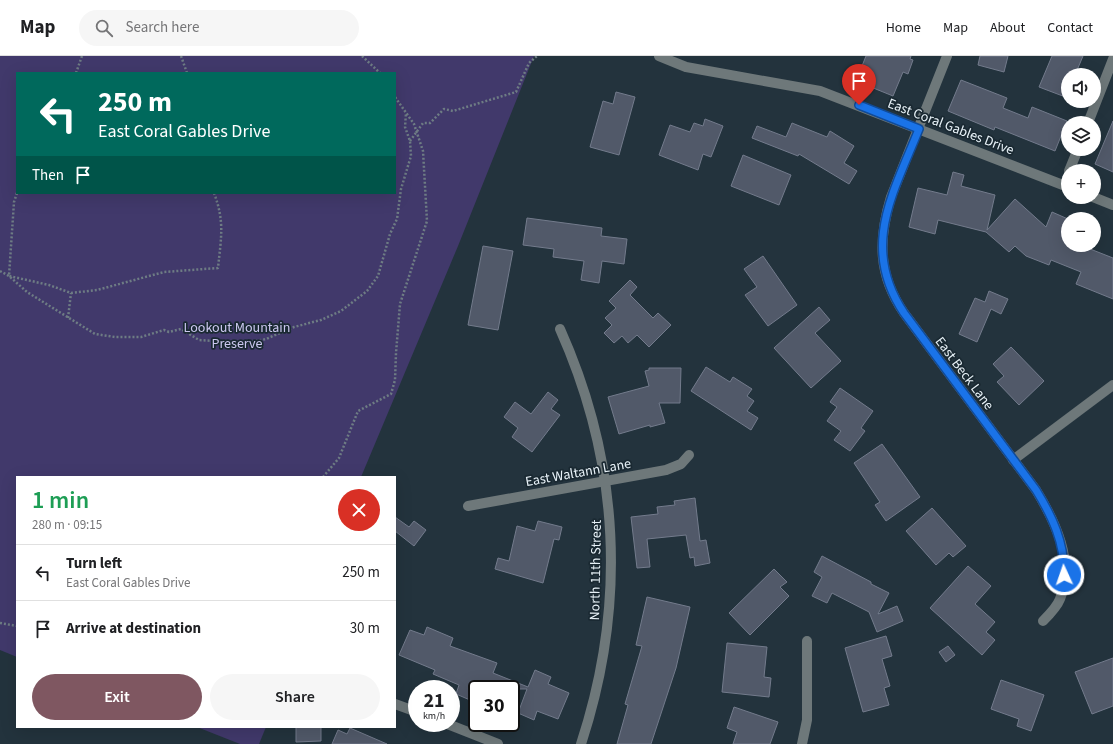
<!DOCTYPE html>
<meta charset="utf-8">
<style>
:root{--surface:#fff;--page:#f6f6f6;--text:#202124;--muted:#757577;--line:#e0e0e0;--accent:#7f5761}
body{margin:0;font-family:"Source Sans 3",sans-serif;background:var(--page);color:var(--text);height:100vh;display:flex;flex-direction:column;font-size:15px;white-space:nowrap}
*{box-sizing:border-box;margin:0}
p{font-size:13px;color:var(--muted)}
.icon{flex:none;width:22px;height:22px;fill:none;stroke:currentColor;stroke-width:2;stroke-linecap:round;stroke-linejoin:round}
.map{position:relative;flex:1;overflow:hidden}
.drawer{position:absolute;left:16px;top:420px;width:380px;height:252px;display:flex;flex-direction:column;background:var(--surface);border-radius:0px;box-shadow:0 4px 16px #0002}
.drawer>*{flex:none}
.hud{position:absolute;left:16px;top:16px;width:380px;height:122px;border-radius:0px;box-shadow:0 4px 16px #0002;background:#00695c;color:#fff;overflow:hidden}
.buttons{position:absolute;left:1061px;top:12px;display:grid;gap:8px}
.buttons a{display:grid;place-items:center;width:40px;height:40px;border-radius:50%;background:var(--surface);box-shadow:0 4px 16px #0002;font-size:20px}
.speed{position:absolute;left:408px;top:624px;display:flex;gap:8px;font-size:20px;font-weight:700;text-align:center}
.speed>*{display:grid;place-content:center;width:52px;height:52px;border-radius:50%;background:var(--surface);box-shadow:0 4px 16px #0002;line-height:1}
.speed small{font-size:10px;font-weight:400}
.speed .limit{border:2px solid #111;border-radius:6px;background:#fff;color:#111}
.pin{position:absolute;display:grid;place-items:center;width:34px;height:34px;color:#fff;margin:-41px -17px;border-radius:50% 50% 50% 0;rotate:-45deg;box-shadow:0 0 4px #0007}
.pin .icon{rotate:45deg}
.me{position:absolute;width:44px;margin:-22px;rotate:357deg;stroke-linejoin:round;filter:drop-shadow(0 0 3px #0008)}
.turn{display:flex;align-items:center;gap:14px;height:84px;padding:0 16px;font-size:18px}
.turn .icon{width:52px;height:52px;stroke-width:2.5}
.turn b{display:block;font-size:28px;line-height:34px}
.then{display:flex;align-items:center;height:38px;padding:0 16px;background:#0003;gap:8px;font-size:15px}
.round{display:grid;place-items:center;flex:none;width:42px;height:42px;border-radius:21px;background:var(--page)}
.summary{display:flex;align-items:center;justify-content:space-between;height:68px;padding:0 16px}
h1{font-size:24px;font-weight:600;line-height:30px;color:#1e9e55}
.primary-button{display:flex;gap:8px;margin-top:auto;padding:8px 16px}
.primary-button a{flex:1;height:46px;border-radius:24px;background:var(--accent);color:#fff;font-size:16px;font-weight:600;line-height:46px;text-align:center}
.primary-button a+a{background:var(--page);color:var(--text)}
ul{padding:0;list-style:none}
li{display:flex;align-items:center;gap:12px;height:56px;padding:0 16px;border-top:1px solid var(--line)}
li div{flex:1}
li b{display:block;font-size:15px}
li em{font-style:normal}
header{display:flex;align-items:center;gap:24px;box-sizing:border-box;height:56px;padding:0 20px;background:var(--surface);border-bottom:1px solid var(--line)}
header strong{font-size:19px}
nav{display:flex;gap:22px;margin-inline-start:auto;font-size:14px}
.search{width:280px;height:36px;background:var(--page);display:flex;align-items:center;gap:10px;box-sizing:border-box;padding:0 14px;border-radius:22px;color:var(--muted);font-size:15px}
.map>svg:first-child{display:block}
.green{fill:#41396b;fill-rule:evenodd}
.building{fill:#515969;stroke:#737b8c}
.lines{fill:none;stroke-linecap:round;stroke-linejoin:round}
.path{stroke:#6e7c84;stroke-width:2.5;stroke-dasharray:2 2;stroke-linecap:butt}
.minor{stroke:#6e787a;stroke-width:10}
.route-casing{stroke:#114b97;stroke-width:10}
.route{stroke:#1a73e8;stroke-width:7}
.labels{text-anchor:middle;stroke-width:3.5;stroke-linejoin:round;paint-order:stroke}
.street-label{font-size:14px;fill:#e8f2f8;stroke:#1a2932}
.park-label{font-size:14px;fill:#ccc8f0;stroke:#1a2932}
</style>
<header>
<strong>Map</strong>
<div class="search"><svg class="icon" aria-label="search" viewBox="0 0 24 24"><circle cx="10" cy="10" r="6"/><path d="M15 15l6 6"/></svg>Search here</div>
<nav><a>Home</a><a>Map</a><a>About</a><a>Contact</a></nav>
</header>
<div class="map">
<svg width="1113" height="688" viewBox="0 0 1113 688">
<rect width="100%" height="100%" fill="#23333d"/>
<g class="green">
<path d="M0,0H534L458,190L361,421H17V601L0,594ZM17,17H395V137H17Z"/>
<path d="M197,671H266L259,688H240Z"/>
</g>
<g class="building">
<path d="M866,0H911L910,3L913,4L908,18L903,16L893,40L856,25Z"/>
<path d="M980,0H1008L1004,16L978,9Z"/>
<path d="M1052,0H1083L1075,19H1068V42L1039,31Z"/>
<path d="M961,24L1007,42L1003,52L1028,62L1032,51L1067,65L1055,95L995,71L994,74L948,55Z"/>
<path d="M616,36L635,41L619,99L590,91L603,45L613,48Z"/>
<path d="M705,63L723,70L711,101L703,98L698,114L659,99L670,69L690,76L694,67L703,70Z"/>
<path d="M1113,65V116L1095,108Z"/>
<path d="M792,67L827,81L830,75L854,90L844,107L857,115L849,128L799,98L798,100L752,82L757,70L786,81Z"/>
<path d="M743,99L791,119L779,149L731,130Z"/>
<path d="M953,116L964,119L961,130L995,139L987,174L1015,143L1046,171L1052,156L1068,163V189H1080L1113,202V243L1076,228L1081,216L1051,204L1049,209L1026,200L1015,190L1009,196L986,176L938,164L935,178L909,171L918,132L947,139Z"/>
<path d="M527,162L602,172L601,180L627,183L624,208L602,205L599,227L581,224L584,205L553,201L554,193L523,189Z"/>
<path d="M483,190L513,195L498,274L468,269Z"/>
<path d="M763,200L797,249L768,270L745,239L757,231L744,213Z"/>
<path d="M630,224L637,231L630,239L653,262L658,257L671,269L649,291L637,279L628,287L622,280L614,287L604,277L612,269L605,262L616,252L609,245Z"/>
<path d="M989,235L1008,243L1001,258L991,253L977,286L959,278L975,242L985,246Z"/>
<path d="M819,251L830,264L815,277L841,305L811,332L774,292Z"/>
<path d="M1011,291L1044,325L1019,349L997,326L1004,320L993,308Z"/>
<path d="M706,311L730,326L733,321L752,333L747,340L754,345L747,355L758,362L751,374L691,335Z"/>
<path d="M649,312H681L680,347H659L665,367L650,371V369L619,378L608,341L649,330L645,315L649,314Z"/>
<path d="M840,332L873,355L861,372L865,375L850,395L834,384L841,375L827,365L837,351L830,346Z"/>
<path d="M548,336L558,344L551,353L560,359L532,396L512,381L518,372L504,361L515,346L531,358Z"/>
<path d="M882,388L920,441L886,465L875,449L880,446L854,407Z"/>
<path d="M695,442L700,485L706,484L710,507L695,510L694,501L690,502L686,479L647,483L650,511L637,512L631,461L658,458L657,451L675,449L674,445Z"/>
<path d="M932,452L966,490L953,501L949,497L936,509L906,475Z"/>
<path d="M395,461L409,471L414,465L426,474L414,490L395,475Z"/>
<path d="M538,465L562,471L559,484L554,483L543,527L495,513L498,502L509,505L517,470L535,475Z"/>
<path d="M822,500L871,526V528L889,537L878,558L897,550L903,565L877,576L869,556L832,537L827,547L812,540L822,521L814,516Z"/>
<path d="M968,510L991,530L975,548L995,566L986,576L995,584L982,599L930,552Z"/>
<path d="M774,513L787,526L780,531L789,540L750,579L729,557Z"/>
<path d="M647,541L690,551L676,612L651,688H617L628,649L625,648L642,590L636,589Z"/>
<path d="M427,571L453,582L450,590L497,607L493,617L528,631L535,614L551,621L548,628L569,637L558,663L537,655L534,664L518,657L527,633H477V647L456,638L459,629L433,618L435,614L399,599L410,574L424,579Z"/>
<path d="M886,580L892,600L882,603L890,630L884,632L889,649L863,656L845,592Z"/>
<path d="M727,587L767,591L764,621L771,622L769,641L722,636Z"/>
<path d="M948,590L955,599L946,606L939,596Z"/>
<path d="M1113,602V650L1092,658L1075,616Z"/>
<path d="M1001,624L1044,639L1031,675L1017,670L1019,663L991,653Z"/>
<path d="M734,651L778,666L770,688H733L737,676L727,672Z"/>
<path d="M296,671H321V685L296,686Z"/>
<path d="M350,672L387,688H332L338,674L347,678Z"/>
</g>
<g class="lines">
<g class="path">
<path d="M181,0L187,17"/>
<path d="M362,0L380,17"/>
<path d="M76,17L82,0"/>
<path d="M410,85L423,67H430L444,53L453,55L516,36L529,7L537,0"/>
<path d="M17,137L14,146L9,220L49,229L71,237L97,234L164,216L218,212C221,182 225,166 214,137"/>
<path d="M0,215L9,220L27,236L95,278L115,281H141L164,274L169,276L181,273L199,284L247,287L266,283L294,271L321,264L341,255L367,235L378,220L390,178L397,163L401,133L411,100L410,85L405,71L406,57"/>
<path d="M68,262L71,237"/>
<path d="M323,421L339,402L358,355L391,338L395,324L396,297L400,248L427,165L423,95L414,68L395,41"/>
<path d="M0,567L17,570"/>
</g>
<g class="minor">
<path d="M659,0L686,11L820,35L1068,131"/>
<path d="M947,0L891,141C878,184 878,219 904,257L1036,434C1055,465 1075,506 1060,543C1057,551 1049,559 1043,565"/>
<path d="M1088,67L1113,3"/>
<path d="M1069,115L1078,93"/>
<path d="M1093,141L1113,149"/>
<path d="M560,273C620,407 627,548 581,688"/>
<path d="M1013,404L1113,329"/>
<path d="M468,450L666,414L681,408L689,399"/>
<path d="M395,648L417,656"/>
<path d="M445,667L498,688"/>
<path d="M802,688L807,664V585"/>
</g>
</g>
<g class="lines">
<g class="route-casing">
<path id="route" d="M859,49L919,73C893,138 860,191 904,257L1036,434C1052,460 1065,487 1064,519"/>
</g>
<use href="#route" class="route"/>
</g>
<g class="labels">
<g class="street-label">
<text transform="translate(951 70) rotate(21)" y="5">East Coral Gables Drive</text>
<text transform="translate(965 317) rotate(53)" y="5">East Beck Lane</text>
<text transform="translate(578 416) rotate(-10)" y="5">East Waltann Lane</text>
<text transform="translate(595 514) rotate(-89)" y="5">North 11th Street</text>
</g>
<g class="park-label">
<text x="237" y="276">Lookout Mountain<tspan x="237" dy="16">Preserve</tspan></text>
</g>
</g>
</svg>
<div class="buttons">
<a><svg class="icon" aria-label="sound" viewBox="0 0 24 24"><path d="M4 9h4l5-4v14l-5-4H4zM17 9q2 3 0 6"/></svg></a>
<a><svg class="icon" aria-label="layers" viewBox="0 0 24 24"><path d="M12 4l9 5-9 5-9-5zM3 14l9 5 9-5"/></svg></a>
<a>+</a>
<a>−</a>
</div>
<div class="speed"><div>21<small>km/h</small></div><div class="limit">30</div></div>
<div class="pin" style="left:859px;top:49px;background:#d93025"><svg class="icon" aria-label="arrive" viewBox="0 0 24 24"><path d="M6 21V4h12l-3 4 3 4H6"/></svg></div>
<svg class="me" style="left:1064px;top:519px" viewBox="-20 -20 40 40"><circle r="17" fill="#1a73e8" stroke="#fff" stroke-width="3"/><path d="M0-11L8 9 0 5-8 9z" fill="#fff"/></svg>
<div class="hud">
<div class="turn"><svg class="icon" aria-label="left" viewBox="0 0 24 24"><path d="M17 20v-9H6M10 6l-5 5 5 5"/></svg><div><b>250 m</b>East Coral Gables Drive</div></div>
<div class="then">Then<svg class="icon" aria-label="arrive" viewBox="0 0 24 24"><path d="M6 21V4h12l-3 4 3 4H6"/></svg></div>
</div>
<section class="drawer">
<div class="summary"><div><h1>1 min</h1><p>280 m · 09:15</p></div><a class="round" style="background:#d93025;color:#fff"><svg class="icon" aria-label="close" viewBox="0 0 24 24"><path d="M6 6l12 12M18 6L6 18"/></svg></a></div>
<ul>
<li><svg class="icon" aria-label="left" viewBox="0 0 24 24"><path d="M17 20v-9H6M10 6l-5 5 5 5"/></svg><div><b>Turn left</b><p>East Coral Gables Drive</p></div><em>250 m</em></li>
<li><svg class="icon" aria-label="arrive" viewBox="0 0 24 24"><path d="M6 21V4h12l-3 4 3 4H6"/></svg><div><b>Arrive at destination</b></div><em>30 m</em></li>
</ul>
<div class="primary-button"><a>Exit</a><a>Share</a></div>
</section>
</div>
